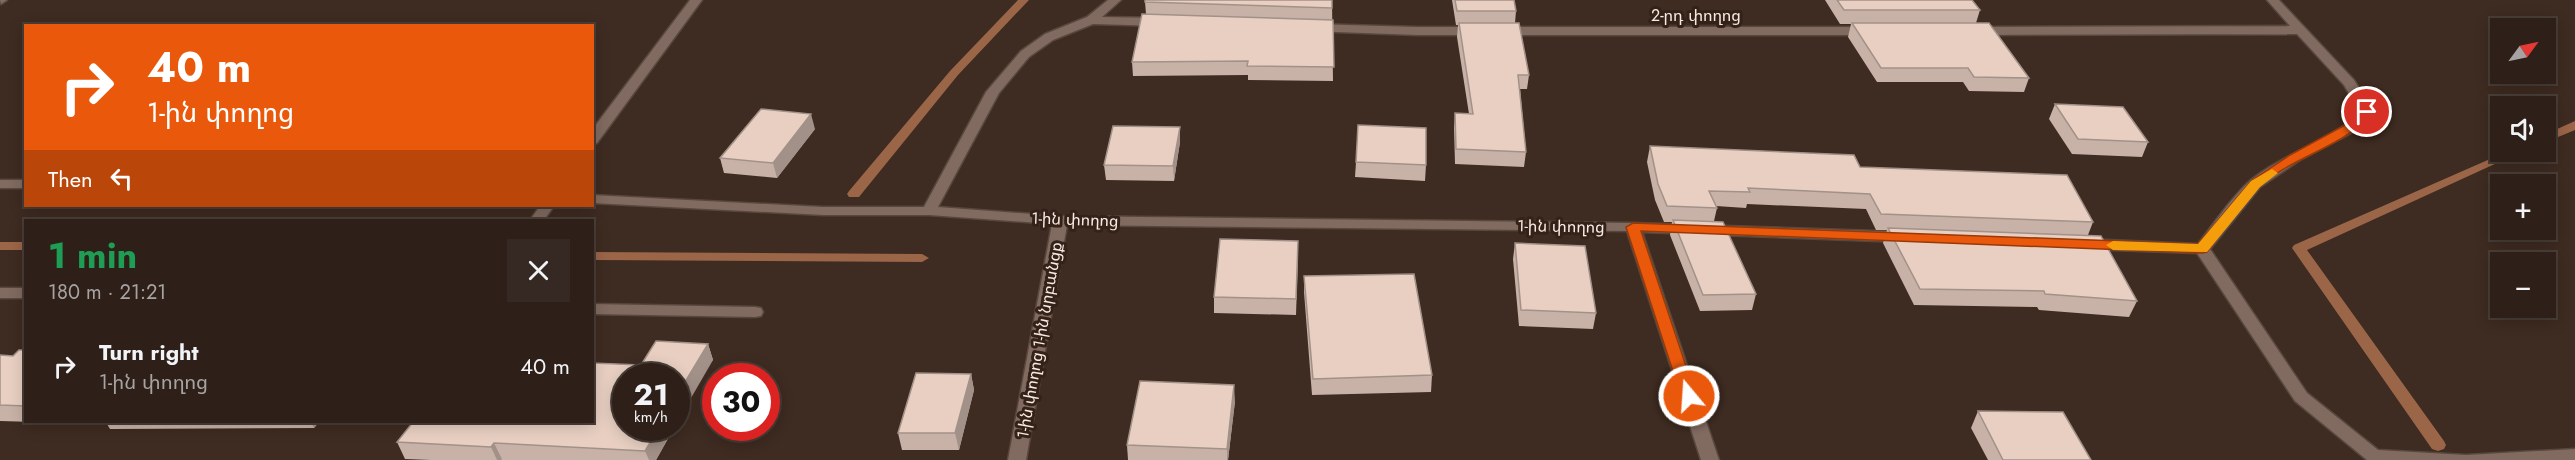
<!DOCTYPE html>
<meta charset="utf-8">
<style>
:root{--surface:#2e2019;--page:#362822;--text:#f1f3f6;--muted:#a7a3a2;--line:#493e38}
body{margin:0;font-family:Jost,"Noto Sans Armenian",sans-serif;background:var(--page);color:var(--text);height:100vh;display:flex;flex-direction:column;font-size:22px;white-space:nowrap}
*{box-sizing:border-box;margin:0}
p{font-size:20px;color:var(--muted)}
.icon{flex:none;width:33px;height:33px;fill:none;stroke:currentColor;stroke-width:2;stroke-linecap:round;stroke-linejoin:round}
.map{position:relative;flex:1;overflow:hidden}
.sheet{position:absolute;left:24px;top:219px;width:570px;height:204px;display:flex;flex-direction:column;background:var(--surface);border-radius:0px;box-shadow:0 3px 15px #0003,0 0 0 2px var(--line)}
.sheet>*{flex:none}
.hud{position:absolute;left:24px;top:24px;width:570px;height:183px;border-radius:0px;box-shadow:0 3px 15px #0003,0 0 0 2px var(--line);background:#ea580c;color:#fff;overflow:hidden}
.needle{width:39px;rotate:57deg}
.controls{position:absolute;left:2490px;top:18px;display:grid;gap:12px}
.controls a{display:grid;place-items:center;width:66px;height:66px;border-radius:0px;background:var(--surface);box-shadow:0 3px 15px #0003,0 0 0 2px var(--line);font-size:30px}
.speed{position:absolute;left:612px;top:363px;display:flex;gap:12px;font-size:30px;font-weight:700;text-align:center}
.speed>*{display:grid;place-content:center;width:78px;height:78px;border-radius:50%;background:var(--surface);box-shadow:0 3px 15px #0003,0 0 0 2px var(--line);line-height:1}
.speed small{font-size:15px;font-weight:400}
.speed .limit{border:9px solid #d22;background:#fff;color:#111}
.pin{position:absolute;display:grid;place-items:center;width:51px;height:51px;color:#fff;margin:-26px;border:3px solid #fff;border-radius:50%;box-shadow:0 2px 6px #0007}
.me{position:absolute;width:66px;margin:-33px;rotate:342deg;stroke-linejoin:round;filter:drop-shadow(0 0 4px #0008)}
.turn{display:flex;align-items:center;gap:21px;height:126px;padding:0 24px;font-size:27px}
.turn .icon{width:78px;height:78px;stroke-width:2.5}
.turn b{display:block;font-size:42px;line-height:51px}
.then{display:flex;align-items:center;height:57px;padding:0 24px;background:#0003;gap:12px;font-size:22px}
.round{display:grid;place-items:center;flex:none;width:63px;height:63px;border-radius:0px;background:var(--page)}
.headline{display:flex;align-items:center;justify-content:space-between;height:102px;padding:0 24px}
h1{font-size:36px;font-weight:700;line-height:45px;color:#1e9e55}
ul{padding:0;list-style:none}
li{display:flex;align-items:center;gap:18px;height:90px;padding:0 24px}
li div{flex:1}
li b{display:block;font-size:22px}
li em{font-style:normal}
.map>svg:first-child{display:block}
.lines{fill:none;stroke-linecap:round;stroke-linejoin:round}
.stream{fill:#9b6548;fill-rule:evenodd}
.street-casing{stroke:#57473d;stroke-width:3}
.street{fill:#816a5f;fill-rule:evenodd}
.wall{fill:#c8b2a7}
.shaded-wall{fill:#a29188}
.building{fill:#e8cfc2;stroke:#a29188;stroke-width:1.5}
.route{fill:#ea580c;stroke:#983908;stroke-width:1.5}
.slow{fill:#f59e0b}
.labels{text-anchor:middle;stroke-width:6;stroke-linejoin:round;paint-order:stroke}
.street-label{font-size:16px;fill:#f7eae3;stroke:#342117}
</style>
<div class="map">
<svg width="2575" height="460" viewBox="0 0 2575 460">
<rect width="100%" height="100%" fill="#3e2b21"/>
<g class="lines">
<g class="stream">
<path d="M1018,0H1029L958,75L859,197H849L847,194L849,191L950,71Z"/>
<path d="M2575,121V130L2546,142V134Z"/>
<path d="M2506,152H2521L2307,250L2444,441L2446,445L2444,449L2438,451L2432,449L2292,248L2294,245Z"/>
<rect x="0" y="242" width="26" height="8"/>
<path d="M592,252L922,254L929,258L922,262L592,260Z"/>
</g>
<g class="street-casing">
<g id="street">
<path d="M0,0H7L1,4Z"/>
<path d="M690,0H702L597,143L592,144V130Z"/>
<path d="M1108,0H1121L1102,17L1161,18L1167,22L1161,26L1093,24L1053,40L1029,57L999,93L938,207L1060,216L1633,223L1905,232L1913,237L1905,242L1642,232L1719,460H1701L1627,231L1067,225L1026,460H1008L1052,224L929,215H823L592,203V195L823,207H924L986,92L1021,51L1045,34L1087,17Z"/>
<path d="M2267,0H2279L2354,80L2374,112L2359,129L2300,160L2260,187L2210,249L2307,393L2378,450L2466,455L2575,449V460H2367L2295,401L2197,253L2085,249L2077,244L2085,239L2198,244C2213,225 2233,195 2251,180C2284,153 2332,141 2360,112L2344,85L2297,34L1976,35L1970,31L1976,27L2290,26Z"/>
<path d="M1313,24L1417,27H1868L1874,31L1868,35H1417L1309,31V25Z"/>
<rect x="0" y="180" width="26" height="8"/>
<path d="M540,206H554L544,220H530Z"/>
<rect x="0" y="288" width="26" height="10"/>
<path d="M592,304L755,307L761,308L763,312L761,316L755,317L592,314Z"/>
</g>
</g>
<use href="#street" class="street"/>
</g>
<g class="wall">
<path d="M1332,0L1333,81L1248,80V75L1133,76L1132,62L1146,14L1145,2Z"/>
<path d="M1452,0H1514L1516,11L1515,23L1529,75L1527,89H1520L1526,152L1524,167L1455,164L1454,128L1455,113L1469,114L1457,37L1458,25H1456Z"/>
<path d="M1825,0H1972L1980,10L1976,23L2029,78L2024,92L1969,91L1963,82H1877L1848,37L1851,24H1840Z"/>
<path d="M2055,104L2148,142L2142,157L2072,154L2049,119Z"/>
<path d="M815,129L777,178L724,173L720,158Z"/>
<path d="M1180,142L1174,181L1106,180L1104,165Z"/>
<path d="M1650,146L1860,167L2093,222L2088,235L2137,301L2129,317L2039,310L2037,307L1914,305L1883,243L1887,230H1876L1866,209L1747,204L1746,208L1716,206L1717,208L1714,221L1756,294L1752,310L1700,311L1670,235L1672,222H1664L1655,200L1647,162Z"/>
<path d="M1356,162L1426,165L1425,181L1355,177Z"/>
<path d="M1515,243L1596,313L1593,329L1519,326L1513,259Z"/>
<path d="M1298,256L1296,315L1214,313V297Z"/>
<path d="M1304,276L1432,375L1431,392L1312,395L1304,292Z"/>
<path d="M708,344L713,360L626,428H674L656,460H431L405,459L397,442Z"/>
<path d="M26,350V422H319L314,428L110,429L107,424L0,421V355L13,356Z"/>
<path d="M971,374L974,390L959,450H902L898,433Z"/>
<path d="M1235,401L1228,460H1128L1127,445Z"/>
<path d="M1978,411L2091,460H1988L1971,428Z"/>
</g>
<g class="shaded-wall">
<path d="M811,114L815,129L777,178L773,163Z"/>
<path d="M1180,127V142L1174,181L1173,166Z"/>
<path d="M708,344L713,360L676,424V397Z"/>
<path d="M971,374L974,390L959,450L955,433Z"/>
<path d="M1234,385L1235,401L1228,460H1227V449Z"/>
<path d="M311,422H319L314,428Z"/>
<path d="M659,428H674L656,460H649L645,451Z"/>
<path d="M494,443L502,459L501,460H497L491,447Z"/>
</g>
<g class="building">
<path d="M1145,0H1332V8L1145,2Z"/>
<path d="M1455,0H1514L1516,11H1457Z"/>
<path d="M1837,0H1972L1980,10H1844Z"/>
<path d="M1142,14L1333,20L1334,67L1247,66L1248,61L1132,62Z"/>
<path d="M1459,23H1519L1529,75H1518L1526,152L1456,149L1455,113L1473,114Z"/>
<path d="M1852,23H1989L2029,78L1974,77L1968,68H1881Z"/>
<path d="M2055,104L2123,107L2148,142L2078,139Z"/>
<path d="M761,109L811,114L773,163L720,158Z"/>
<path d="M1358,125L1426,128V165L1356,162Z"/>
<path d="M1113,126L1180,127L1173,166L1104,165Z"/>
<path d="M1650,146L1854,155L1860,167L2067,175L2093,222L1881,214L1870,194L1748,188L1750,192L1709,191L1717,208L1667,206L1658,184Z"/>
<path d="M1673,220L1723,222L1756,294L1703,295Z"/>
<path d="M1888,228L2101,236L2137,301L2045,294L2044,291L1920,289Z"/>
<path d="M1220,239L1298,241L1296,299L1214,297Z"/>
<path d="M1515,243L1585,246L1596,313L1521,310Z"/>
<path d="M1414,274L1432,375L1313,379L1304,276Z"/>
<path d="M656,341L708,344L676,397V376H626V428H659L645,451L494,443L491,447L397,442L413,422H592V363L641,365Z"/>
<path d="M19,350H26V406L0,405V355L13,356Z"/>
<path d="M916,373L971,374L955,433H898Z"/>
<path d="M1140,381L1234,385L1227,449L1127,445Z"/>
<path d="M1978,411L2063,412L2091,460H2003Z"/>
</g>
<path class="route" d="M2367,108L2373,112C2345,147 2293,156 2260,186C2241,204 2223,231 2207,252L2202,253L1641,231L1696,396L1694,400H1683L1681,396L1626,227L1633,223L2198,244L2251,181L2290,155L2349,123L2362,109Z"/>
<path class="slow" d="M2272,169L2278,173L2260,187L2207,252L2113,250L2106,245L2113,241L2198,244L2251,181Z"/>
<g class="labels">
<g class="street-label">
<text x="1696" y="21">2-րդ փողոց</text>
<text transform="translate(1075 219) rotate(2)" y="6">1-ին փողոց</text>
<text transform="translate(1561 226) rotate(1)" y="6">1-ին փողոց</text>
<text transform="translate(1039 340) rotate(-80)" y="6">1-ին փողոց 1-ին նրբանցք</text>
</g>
</g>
</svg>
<div class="controls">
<a><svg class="needle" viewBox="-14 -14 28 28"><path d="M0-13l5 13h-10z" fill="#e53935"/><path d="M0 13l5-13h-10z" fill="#a7a3a2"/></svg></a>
<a><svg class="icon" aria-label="sound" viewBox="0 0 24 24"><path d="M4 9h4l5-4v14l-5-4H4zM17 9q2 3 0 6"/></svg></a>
<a>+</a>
<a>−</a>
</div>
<div class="speed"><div>21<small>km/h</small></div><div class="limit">30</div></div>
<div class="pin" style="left:2367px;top:112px;background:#d93025"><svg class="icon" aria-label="arrive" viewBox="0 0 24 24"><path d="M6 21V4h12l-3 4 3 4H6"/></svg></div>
<svg class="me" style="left:1689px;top:396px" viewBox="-20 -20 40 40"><circle r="17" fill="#ea580c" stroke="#fff" stroke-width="3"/><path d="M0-11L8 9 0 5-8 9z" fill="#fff"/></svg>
<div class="hud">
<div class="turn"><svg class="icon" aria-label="right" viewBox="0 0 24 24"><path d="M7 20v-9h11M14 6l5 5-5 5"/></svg><div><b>40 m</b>1-ին փողոց</div></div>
<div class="then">Then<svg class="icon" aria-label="left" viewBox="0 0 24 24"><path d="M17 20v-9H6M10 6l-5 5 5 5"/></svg></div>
</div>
<section class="sheet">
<div class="headline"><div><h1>1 min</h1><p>180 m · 21:21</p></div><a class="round"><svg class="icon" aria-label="close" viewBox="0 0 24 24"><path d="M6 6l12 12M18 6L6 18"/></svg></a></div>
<ul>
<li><svg class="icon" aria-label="right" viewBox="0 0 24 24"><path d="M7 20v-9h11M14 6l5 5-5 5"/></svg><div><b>Turn right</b><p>1-ին փողոց</p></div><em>40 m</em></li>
</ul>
</section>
</div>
